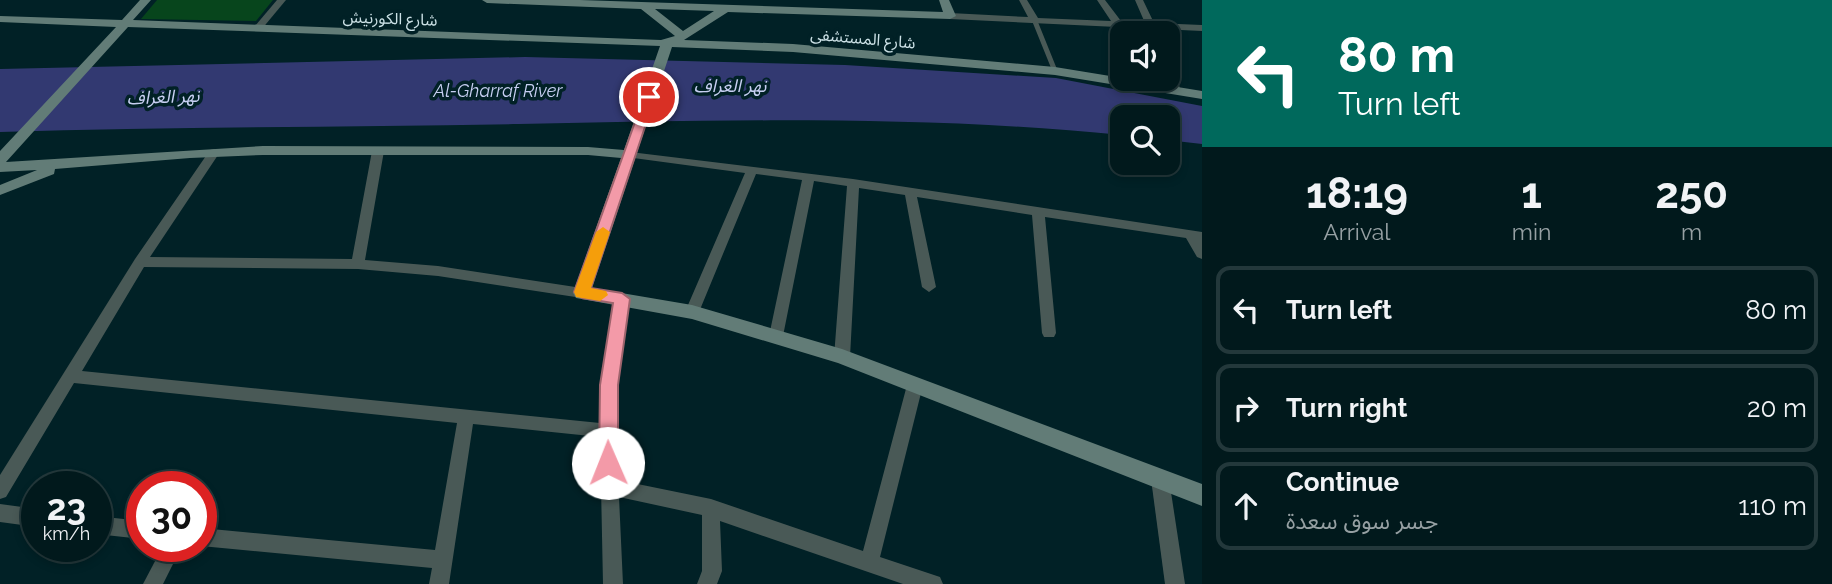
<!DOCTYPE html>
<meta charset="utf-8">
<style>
:root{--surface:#01191c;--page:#0f2629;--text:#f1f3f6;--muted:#96a0a3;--line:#23383b}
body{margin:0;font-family:Raleway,"Noto Sans Arabic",sans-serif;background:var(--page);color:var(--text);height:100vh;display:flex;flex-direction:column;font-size:26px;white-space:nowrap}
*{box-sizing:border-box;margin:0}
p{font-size:23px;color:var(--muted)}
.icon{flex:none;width:38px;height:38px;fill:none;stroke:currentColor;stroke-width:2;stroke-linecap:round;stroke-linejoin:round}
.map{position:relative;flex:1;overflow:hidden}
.panel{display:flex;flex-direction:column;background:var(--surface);width:630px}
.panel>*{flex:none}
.banner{background:#00695c;color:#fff;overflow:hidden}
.controls{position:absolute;left:1110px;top:21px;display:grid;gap:14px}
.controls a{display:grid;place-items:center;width:70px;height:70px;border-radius:14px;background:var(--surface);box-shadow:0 4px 10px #0003,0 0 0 2px var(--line);font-size:35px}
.speed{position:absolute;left:21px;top:471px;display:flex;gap:14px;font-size:35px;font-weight:700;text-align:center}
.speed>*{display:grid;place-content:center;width:91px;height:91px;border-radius:50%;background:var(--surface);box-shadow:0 4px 10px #0003,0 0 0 2px var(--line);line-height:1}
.speed small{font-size:18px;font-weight:400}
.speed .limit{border:10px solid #d22;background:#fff;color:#111}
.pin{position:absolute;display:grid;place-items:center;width:60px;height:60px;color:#fff;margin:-30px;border:4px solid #fff;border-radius:50%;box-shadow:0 2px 7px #0007}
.me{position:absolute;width:77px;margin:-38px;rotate:359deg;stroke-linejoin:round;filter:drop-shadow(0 0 5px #0008)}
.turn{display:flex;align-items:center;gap:24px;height:147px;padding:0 21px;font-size:32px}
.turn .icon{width:91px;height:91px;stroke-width:2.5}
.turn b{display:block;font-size:49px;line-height:60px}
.eta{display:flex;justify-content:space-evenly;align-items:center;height:119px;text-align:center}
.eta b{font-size:42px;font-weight:700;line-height:49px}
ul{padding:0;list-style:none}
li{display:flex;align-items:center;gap:21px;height:88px;margin:0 14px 10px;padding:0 7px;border:4px solid var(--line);border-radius:14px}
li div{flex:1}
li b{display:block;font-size:26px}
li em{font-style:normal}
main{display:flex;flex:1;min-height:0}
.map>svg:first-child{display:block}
.green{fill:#07451c}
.water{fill:#323971}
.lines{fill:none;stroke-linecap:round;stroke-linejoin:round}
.lane{stroke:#495956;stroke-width:5}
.street{fill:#495956;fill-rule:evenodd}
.secondary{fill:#627c77;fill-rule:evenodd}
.route{fill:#f39aa8;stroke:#9e646d;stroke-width:2}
.slow{fill:#f59e0b}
.labels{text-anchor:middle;stroke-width:7;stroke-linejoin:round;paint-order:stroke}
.far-street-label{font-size:16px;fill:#cce1e6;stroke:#012126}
.far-water-label{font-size:18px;font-style:italic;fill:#c7cff2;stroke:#012126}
</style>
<main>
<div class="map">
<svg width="1202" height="584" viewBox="0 0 1202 584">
<rect width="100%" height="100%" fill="#012126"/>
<path class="green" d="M157,0H273L256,21L141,19Z"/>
<path class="water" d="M525,57L845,65L1056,78L1202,106V144L1167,140V117H1122V135C922,115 719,120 519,124C346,127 173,127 0,132V69Z"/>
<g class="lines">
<path class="lane" d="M1034,19L1055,71"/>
<g class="street">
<path d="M277,0H286L261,30H255V26Z"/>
<path d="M1019,0H1027L1038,18L1111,21L1097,0H1105L1121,21L1145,23L1135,0H1143L1154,23L1202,25V31L950,19L946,16L950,13L1028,17Z"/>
<path d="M1167,53L1172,56L1180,89L1179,91L1170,89L1167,78Z"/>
<path d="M378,148L384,151L365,260L438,266L582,288L587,289L589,293L587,297L582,298L438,276L358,269L144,267L82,371L600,423L601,385L615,299L617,295H627L629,299L617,385L618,480L711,499L863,551L907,385L909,380L915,378L921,380L923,385L880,557L940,577L943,584H903L720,521L722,571L717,584H697L702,571V515L619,497L623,584H603L600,437L473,424L449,584H429L432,568L201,546V528L435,550L457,423L74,383L6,497L0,499V475L135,259L210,150L214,149L220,152L150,257L352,259L372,151Z"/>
<path d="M630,152L853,179L1202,232V259L1197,257L1186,238L1045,217L1056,333L1054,337H1044L1042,333L1032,215L917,197L936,287L929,292L922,287L905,195L859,188L850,357L847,361L842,363L837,361L834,357L847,186L814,181L783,336L781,340H771L769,336L802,180L756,174L699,312L697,316H687L685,312L745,173L626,157L624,155Z"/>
<path d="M1160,471L1166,473L1169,479L1185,584H1165L1151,479L1154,473Z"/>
<path d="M0,504L37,509V527L0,522Z"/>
<path d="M96,516L142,521V539L96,534Z"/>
<path d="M163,546H182L163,584H143Z"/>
</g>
<path class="secondary" d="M140,0H151L133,20L661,40L675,36L641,9L487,3L482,0H580L943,12L939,0H949L956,16L950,19L728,12L684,40L793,44L1055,67L1202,91V99L1055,75L793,52L672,47L592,288L692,305L842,349L1202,484V506L838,363L692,319L576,298L573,293L621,158L588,155H263L190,158L55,169L54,174L0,195V185L37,170L0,172V151L116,27L0,22V16L122,20ZM655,9L714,11L683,31ZM128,27L660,46L624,150L588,147L263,146L6,162Z"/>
</g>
<path class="route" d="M649,93L655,97L591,288L622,293L630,299L618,385V463L615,469L608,472L601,469L599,463L600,385L613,303L582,298L574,292L644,97Z"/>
<path class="slow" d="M603,227L610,232L591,288L606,291L608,295L600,301L576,297L574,292L596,232Z"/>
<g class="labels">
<g class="far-street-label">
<text transform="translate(390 18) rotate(2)" y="6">شارع الكورنيش</text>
<text transform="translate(863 38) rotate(5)" y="6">شارع المستشفى</text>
</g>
<g class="far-water-label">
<text x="730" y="92">نهر الغراف</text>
<text x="498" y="97">Al-Gharraf River</text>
<text transform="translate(163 97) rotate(-2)" y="6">نهر الغراف</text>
</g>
</g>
</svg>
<div class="controls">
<a><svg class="icon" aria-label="sound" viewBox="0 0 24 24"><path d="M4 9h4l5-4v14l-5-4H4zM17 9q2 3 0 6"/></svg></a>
<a><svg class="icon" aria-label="search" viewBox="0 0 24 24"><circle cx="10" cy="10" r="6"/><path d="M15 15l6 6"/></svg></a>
</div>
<div class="speed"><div>23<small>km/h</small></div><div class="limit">30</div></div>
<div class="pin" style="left:649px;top:97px;background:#d93025"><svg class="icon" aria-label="arrive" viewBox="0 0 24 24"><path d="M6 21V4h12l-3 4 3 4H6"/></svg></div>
<svg class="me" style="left:608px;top:463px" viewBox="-20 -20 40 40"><circle r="19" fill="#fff"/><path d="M0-13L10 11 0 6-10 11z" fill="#f39aa8"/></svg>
</div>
<section class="panel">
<div class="banner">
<div class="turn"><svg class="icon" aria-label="left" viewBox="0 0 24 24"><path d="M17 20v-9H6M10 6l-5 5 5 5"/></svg><div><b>80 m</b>Turn left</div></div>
</div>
<div class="eta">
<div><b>18:19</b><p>Arrival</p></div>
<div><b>1</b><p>min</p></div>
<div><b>250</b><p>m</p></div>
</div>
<ul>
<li><svg class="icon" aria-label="left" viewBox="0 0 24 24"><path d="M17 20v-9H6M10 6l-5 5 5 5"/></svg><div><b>Turn left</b></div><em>80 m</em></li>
<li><svg class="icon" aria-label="right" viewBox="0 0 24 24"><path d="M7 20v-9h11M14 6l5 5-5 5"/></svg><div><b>Turn right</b></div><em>20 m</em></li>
<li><svg class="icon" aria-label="ahead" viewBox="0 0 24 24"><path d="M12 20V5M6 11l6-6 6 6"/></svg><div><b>Continue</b><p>جسر سوق سعدة</p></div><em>110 m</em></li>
</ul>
</section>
</main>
